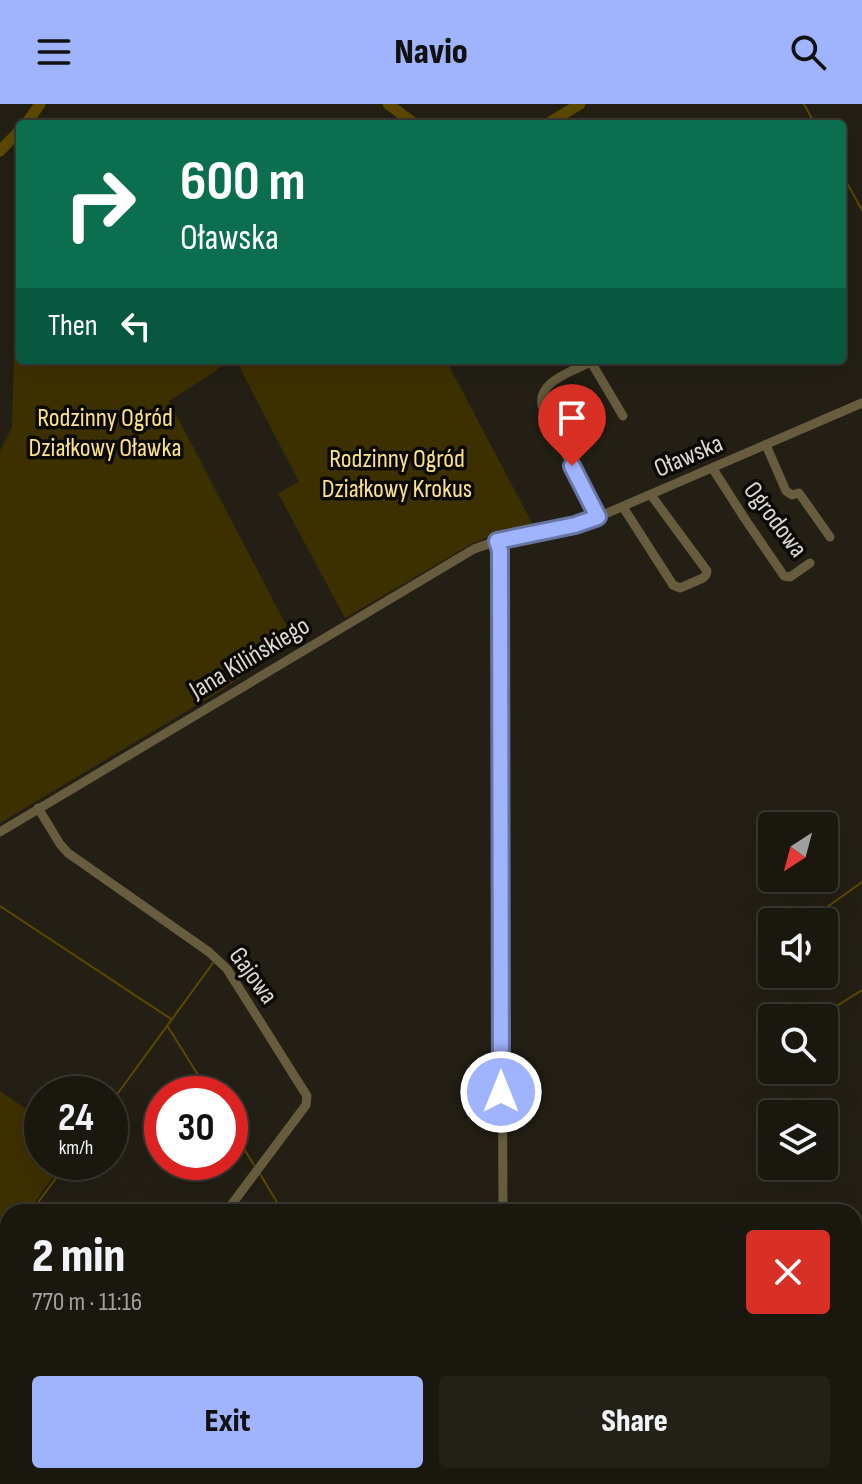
<!DOCTYPE html>
<meta charset="utf-8">
<style>
:root{--surface:#1a170f;--page:#232018;--text:#f1f3f6;--muted:#9f9f9e;--line:#38362f;--accent:#a0b3fd}
body{margin:0;font-family:"Sofia Sans Condensed",sans-serif;background:var(--page);color:var(--text);height:100vh;display:flex;flex-direction:column;font-size:30px;white-space:nowrap}
*{box-sizing:border-box;margin:0}
p{font-size:26px;color:var(--muted)}
.icon{flex:none;width:44px;height:44px;fill:none;stroke:currentColor;stroke-width:2;stroke-linecap:round;stroke-linejoin:round}
.map{position:relative;flex:1;overflow:hidden}
.details{position:absolute;left:0px;top:1100px;width:862px;height:280px;display:flex;flex-direction:column;background:var(--surface);border-radius:24px 24px 0 0;box-shadow:0 8px 32px #0002,0 0 0 2px var(--line)}
.details>*{flex:none}
.hud{position:absolute;left:16px;top:16px;width:830px;height:244px;border-radius:8px;box-shadow:0 8px 32px #0002,0 0 0 2px var(--line);background:#0b6e4f;color:#fff;overflow:hidden}
.needle{width:52px;rotate:216deg}
.controls{position:absolute;left:758px;top:708px;display:grid;gap:16px}
.controls a{display:grid;place-items:center;width:80px;height:80px;border-radius:8px;background:var(--surface);box-shadow:0 8px 32px #0002,0 0 0 2px var(--line);font-size:40px}
.speed{position:absolute;left:24px;top:972px;display:flex;gap:16px;font-size:40px;font-weight:700;text-align:center}
.speed>*{display:grid;place-content:center;width:104px;height:104px;border-radius:50%;background:var(--surface);box-shadow:0 8px 32px #0002,0 0 0 2px var(--line);line-height:1}
.speed small{font-size:20px;font-weight:400}
.speed .limit{border:12px solid #d22;background:#fff;color:#111}
.pin{position:absolute;display:grid;place-items:center;width:68px;height:68px;color:#fff;margin:-82px -34px;border-radius:50% 50% 50% 0;rotate:-45deg;box-shadow:0 0 8px #0007}
.pin .icon{rotate:45deg}
.me{position:absolute;width:88px;margin:-44px;rotate:0deg;stroke-linejoin:round;filter:drop-shadow(0 0 6px #0008)}
.turn{display:flex;align-items:center;gap:28px;height:168px;padding:0 32px;font-size:36px}
.turn .icon{width:104px;height:104px;stroke-width:2.5}
.turn b{display:block;font-size:56px;line-height:68px}
.then{display:flex;align-items:center;height:76px;padding:0 32px;background:#0003;gap:16px;font-size:30px}
.round{display:grid;place-items:center;flex:none;width:84px;height:84px;border-radius:8px;background:var(--page)}
.head{display:flex;align-items:center;justify-content:space-between;height:136px;padding:0 32px}
h1{font-size:48px;font-weight:800;line-height:60px}
.cta{display:flex;gap:16px;margin-top:auto;padding:16px 32px}
.cta a{flex:1;height:92px;border-radius:8px;background:var(--accent);color:#111;font-size:32px;font-weight:800;line-height:92px;text-align:center}
.cta a+a{background:var(--page);color:var(--text)}
header{display:flex;justify-content:space-between;align-items:center;height:104px;padding:0 32px;background:var(--accent);color:#111;font-size:36px;font-weight:800}
.map>svg:first-child{display:block}
.green{fill:#3d3000}
.lines{fill:none;stroke-linecap:round;stroke-linejoin:round}
.stream{stroke:#5b4900;stroke-width:2}
.river{stroke:#5b4900;stroke-width:11}
.minor{stroke:#675d3e;stroke-width:9}
.route-casing{stroke:#6874a4;stroke-width:20}
.route{stroke:#a0b3fd;stroke-width:14}
.labels{text-anchor:middle;stroke-width:7;stroke-linejoin:round;paint-order:stroke}
.park-label{font-size:26px;fill:#fce28b;stroke:#0b0905}
.street-label{font-size:26px;fill:#dbd9d1;stroke:#0b0905}
</style>
<header><svg class="icon" aria-label="menu" viewBox="0 0 24 24"><path d="M4 6h16M4 12h16M4 18h16"/></svg>Navio<svg class="icon" aria-label="search" viewBox="0 0 24 24"><circle cx="10" cy="10" r="6"/><path d="M15 15l6 6"/></svg></header>
<div class="map">
<svg width="862" height="1380" viewBox="0 0 862 1380">
<rect width="100%" height="100%" fill="#231f14"/>
<g class="green">
<path d="M20,208V256H225L216,267L169,297L295,538L251,562L252,566L222,586L0,719V347L12,323L14,251Z"/>
<path d="M237,256H446L533,421L491,432L473,439L345,514L278,389L299,378L242,268Z"/>
<path d="M0,987L42,1016V1058H63L28,1108H8V1137L0,1148Z"/>
</g>
<g class="lines">
<g class="stream">
<path d="M804,0L815,20"/>
<path d="M842,70L862,106"/>
<path d="M0,802L171,915"/>
<path d="M806,818L862,778"/>
<path d="M824,910L862,886"/>
<path d="M168,923L210,990"/>
<path d="M110,1000L213,859"/>
<path d="M230,1022L254,1061"/>
<path d="M260,1070L283,1108"/>
<path d="M31,1108L68,1058"/>
<path d="M0,1152L8,1141"/>
<path d="M0,1172L8,1184"/>
<path d="M129,1372L134,1380"/>
<path d="M447,1372L452,1380"/>
</g>
<g class="river">
<path d="M388,0L415,20"/>
<path d="M26,20L40,0"/>
<path d="M547,20L580,0"/>
<path d="M0,47L20,26"/>
</g>
<g class="minor">
<path d="M595,256C574,267 531,278 544,308L598,413"/>
<path d="M591,258L623,312"/>
<path d="M766,341L786,387L792,391L799,389L830,433"/>
<path d="M713,365L745,415L784,472L790,473L810,459"/>
<path d="M623,403L673,481L680,484L703,474L706,471L707,467L651,391"/>
<path d="M497,437L500,450L503,1108"/>
<path d="M38,704L60,740L68,749L209,848L227,865L307,992L306,1001L226,1108"/>
<path d="M0,728L474,445C514,429 558,428 598,413L862,299"/>
<path d="M0,1238L8,1251"/>
<path d="M0,1341L8,1334"/>
<path d="M174,1372L179,1380"/>
<path d="M421,1372L425,1380"/>
<path d="M492,1372L493,1380"/>
<path d="M70,1380L80,1372"/>
</g>
</g>
<g class="lines">
<g class="route-casing">
<path id="route" d="M501,988L500,447L497,437L575,421L598,413L572,362"/>
</g>
<use href="#route" class="route"/>
</g>
<g class="labels">
<g class="park-label">
<text x="105" y="322">Rodzinny Ogród<tspan x="105" dy="30">Działkowy Oławka</tspan></text>
<text x="397" y="363">Rodzinny Ogród<tspan x="397" dy="30">Działkowy Krokus</tspan></text>
</g>
<g class="street-label">
<text transform="translate(688 351) rotate(-23)" y="9">Oławska</text>
<text transform="translate(776 415) rotate(53)" y="9">Ogrodowa</text>
<text transform="translate(249 553) rotate(-31)" y="9">Jana Kilińskiego</text>
<text transform="translate(254 871) rotate(54)" y="9">Gajowa</text>
</g>
</g>
</svg>
<div class="controls">
<a><svg class="needle" viewBox="-14 -14 28 28"><path d="M0-13l5 13h-10z" fill="#e53935"/><path d="M0 13l5-13h-10z" fill="#9f9f9e"/></svg></a>
<a><svg class="icon" aria-label="sound" viewBox="0 0 24 24"><path d="M4 9h4l5-4v14l-5-4H4zM17 9q2 3 0 6"/></svg></a>
<a><svg class="icon" aria-label="search" viewBox="0 0 24 24"><circle cx="10" cy="10" r="6"/><path d="M15 15l6 6"/></svg></a>
<a><svg class="icon" aria-label="layers" viewBox="0 0 24 24"><path d="M12 4l9 5-9 5-9-5zM3 14l9 5 9-5"/></svg></a>
</div>
<div class="speed"><div>24<small>km/h</small></div><div class="limit">30</div></div>
<div class="pin" style="left:572px;top:362px;background:#d93025"><svg class="icon" aria-label="arrive" viewBox="0 0 24 24"><path d="M6 21V4h12l-3 4 3 4H6"/></svg></div>
<svg class="me" style="left:501px;top:988px" viewBox="-20 -20 40 40"><circle r="17" fill="#a0b3fd" stroke="#fff" stroke-width="3"/><path d="M0-11L8 9 0 5-8 9z" fill="#fff"/></svg>
<div class="hud">
<div class="turn"><svg class="icon" aria-label="right" viewBox="0 0 24 24"><path d="M7 20v-9h11M14 6l5 5-5 5"/></svg><div><b>600 m</b>Oławska</div></div>
<div class="then">Then<svg class="icon" aria-label="left" viewBox="0 0 24 24"><path d="M17 20v-9H6M10 6l-5 5 5 5"/></svg></div>
</div>
<section class="details">
<div class="head"><div><h1>2 min</h1><p>770 m · 11:16</p></div><a class="round" style="background:#d93025;color:#fff"><svg class="icon" aria-label="close" viewBox="0 0 24 24"><path d="M6 6l12 12M18 6L6 18"/></svg></a></div>
<div class="cta"><a>Exit</a><a>Share</a></div>
</section>
</div>
